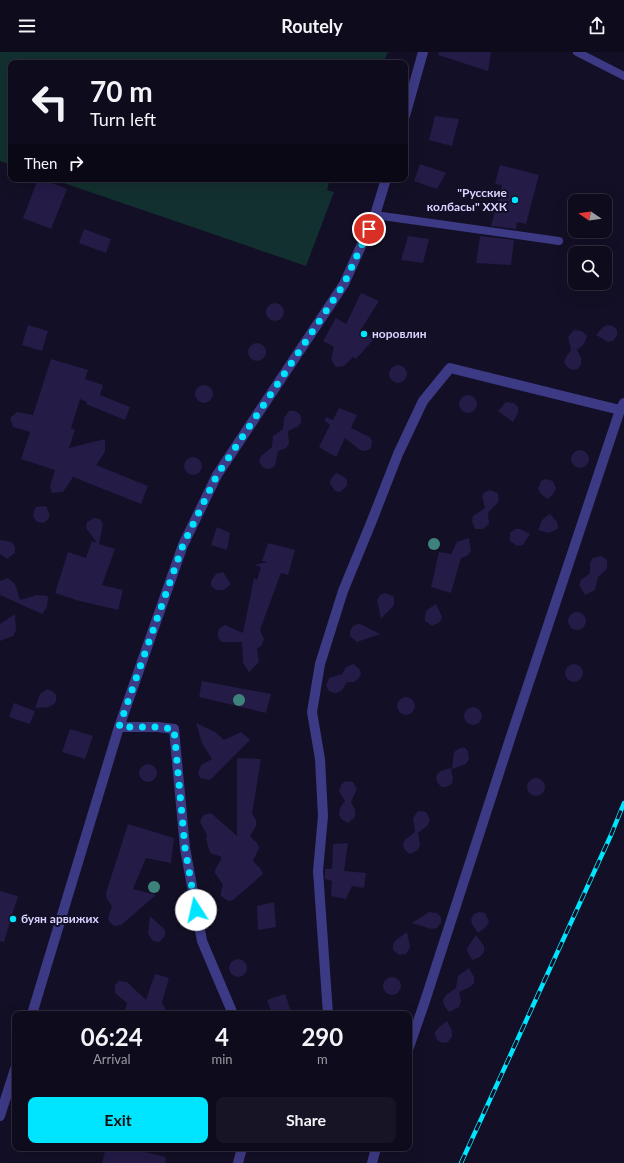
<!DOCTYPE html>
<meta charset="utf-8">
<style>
:root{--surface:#0e0b1c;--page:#171425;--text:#f1f3f6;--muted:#9b9ba3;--line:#2e2b3b;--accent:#00e5ff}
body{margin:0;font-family:Lato,sans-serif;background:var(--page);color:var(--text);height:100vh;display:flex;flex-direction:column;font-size:15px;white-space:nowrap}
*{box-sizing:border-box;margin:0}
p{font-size:13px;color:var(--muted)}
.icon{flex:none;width:22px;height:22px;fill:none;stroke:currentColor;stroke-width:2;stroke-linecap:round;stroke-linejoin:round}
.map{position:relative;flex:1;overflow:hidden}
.side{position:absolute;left:12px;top:959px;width:400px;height:140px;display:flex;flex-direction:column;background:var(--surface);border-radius:8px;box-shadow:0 4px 16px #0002,0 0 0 1px var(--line)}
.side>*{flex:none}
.top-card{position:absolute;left:8px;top:8px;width:400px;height:122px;border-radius:8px;box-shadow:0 4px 16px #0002,0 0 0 1px var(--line);background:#0e0b1c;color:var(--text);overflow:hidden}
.needle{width:26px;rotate:283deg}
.fabs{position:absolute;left:568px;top:142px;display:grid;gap:8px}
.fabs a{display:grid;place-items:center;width:44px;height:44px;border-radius:8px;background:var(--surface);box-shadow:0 4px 16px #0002,0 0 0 1px var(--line);font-size:20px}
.pin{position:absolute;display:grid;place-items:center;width:34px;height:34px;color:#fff;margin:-17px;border:2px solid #fff;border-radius:50%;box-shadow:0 1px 4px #0007}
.me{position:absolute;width:44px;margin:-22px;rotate:350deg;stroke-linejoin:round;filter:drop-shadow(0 0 3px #0008)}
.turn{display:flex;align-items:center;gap:14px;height:84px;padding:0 16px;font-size:18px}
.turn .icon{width:52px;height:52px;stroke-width:2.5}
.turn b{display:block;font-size:28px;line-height:34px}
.then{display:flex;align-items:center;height:38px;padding:0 16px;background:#0003;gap:8px;font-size:15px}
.eta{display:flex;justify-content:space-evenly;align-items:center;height:68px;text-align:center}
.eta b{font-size:24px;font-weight:700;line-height:28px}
.button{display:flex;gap:8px;margin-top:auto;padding:8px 16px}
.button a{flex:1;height:46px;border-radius:8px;background:var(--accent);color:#111;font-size:16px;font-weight:700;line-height:46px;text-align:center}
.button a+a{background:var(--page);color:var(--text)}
header{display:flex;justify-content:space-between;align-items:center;height:52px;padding:0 16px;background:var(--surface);font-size:18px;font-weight:700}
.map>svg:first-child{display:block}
.green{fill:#12302f}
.building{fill:#241b47}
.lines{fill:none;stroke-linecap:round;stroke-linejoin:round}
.service{stroke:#3d3a85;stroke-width:8}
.minor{stroke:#3d3a85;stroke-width:10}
.rail-casing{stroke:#00e5ff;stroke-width:4.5}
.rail{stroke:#130f26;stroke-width:3;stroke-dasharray:9;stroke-linecap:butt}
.tree{fill:#3d827b}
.route{stroke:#00e5ff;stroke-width:7;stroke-dasharray:0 12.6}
.poi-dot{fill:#00e5ff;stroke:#130f26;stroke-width:1.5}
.labels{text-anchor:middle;stroke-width:4;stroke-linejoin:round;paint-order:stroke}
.poi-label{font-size:12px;font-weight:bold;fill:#d9d4ff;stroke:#130f26;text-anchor:start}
</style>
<header><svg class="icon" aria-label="menu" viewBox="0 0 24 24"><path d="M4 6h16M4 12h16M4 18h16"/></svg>Routely<svg class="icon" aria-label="share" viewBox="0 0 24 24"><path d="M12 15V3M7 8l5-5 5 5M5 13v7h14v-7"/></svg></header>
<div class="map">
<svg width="624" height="1111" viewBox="0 0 624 1111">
<rect width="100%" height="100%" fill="#130f26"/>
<g class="green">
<path d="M0,0H388L383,11H11V113L0,109Z"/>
<path d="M52,127H330L327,138L334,140L306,214Z"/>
</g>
<g class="building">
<path d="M439,0H491L488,19L438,3Z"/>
<path d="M435,64L459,67L452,94L429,88Z"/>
<path d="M420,112L446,121L437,137L414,129Z"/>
<path d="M500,113L539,123L526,172L517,170L516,177L491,174L502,133L495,132Z"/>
<path d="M38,127H42L67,137L51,177L23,166Z"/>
<path d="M84,177L111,187L106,201L79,191Z"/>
<path d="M408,184L429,187L423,211L401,208Z"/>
<path d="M480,184L514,188L511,213L476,211Z"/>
<path d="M361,241L379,249L360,279L374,287L356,307L353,305L344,314L338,315L335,314L331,307L334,295L323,289L336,266L346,272Z"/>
<circle cx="275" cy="260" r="9"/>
<path d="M28,273L48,279L42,299L22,293Z"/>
<path d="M608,273L613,274L617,278V284L613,289L608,290L596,283L603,275Z"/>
<path d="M574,278L582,279L587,284L584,292L577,298L581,306V312L578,317L572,318L567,315L564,310L566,305L571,298L568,285Z"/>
<circle cx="257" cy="300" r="9"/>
<path d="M51,307L88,318L85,327L103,333L100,343L130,355L125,368L86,352L87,350L80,347L71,376L75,378L69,396L105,387V400L96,413L148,434L141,452L73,425L63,440L52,441L50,434L55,418L21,407L30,380L13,375L10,366L17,360L33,363Z"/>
<circle cx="398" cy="322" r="9"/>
<circle cx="204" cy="342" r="9"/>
<circle cx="468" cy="352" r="9"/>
<path d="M506,350L514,351L518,355V361L513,370L498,359Z"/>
<path d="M339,356L357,363L351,376L370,385L372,390L371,396L368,398L363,399L360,398L345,386L336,405L319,395L330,373L324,368L326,365L333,368Z"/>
<path d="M289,359H295L300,362L301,367V371L297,375L288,379L289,392L286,396L278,399L275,414L270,417L264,416L262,414L259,409L261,404L272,395L273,384L283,377L284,366Z"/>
<circle cx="580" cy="407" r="9"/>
<circle cx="193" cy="414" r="9"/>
<path d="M336,421L343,424L347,428V434L340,440L335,439L330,432L331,427Z"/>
<path d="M546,427L553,429L556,436L554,441L548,447L541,442L538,437L541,429Z"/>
<path d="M490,438L498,441L499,449L488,461L489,472L483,477H475L472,469L473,464L485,456L482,444L485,440Z"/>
<path d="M46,454L49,461V466L44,471L37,470L33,464L34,459L36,455Z"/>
<path d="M550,462L557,470L558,476L556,478L548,481L538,478L542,468Z"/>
<path d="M94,466L100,467L103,472L99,492L115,497L102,533L123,538L118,558L76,548L55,541L68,500L86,506L92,489L97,491L86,476L87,470Z"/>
<path d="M217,475L230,481L227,498L211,493Z"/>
<path d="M515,477H520L530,482L523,493L517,494L510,489V481Z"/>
<path d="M469,486L471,499L467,504L461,506L451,541L431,535L439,500L451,502L457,490Z"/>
<path d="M0,488L12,490L15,495V501L7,507L0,502Z"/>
<path d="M268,491L295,498L288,523L281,521L260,578L264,587L262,593L257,597L259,610L249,620L243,611L242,590H222L218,586V580L220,576L225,573L243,581L254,526L257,528L261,515L254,513L267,510L262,509Z"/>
<path d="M601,504L606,507L607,510V516L606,518L598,525L595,538L585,543L579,533L581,528L590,521V511L593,506Z"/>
<path d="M223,520L231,532L224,538H216L211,534V529L216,522Z"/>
<path d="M8,526L15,532L20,548L37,543L48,544L47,555L42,562L0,543V529Z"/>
<path d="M385,541L393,544L394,547V553L381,567L377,548L380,543Z"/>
<path d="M436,552L442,565L440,570L432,574L425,569V563L427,558Z"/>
<circle cx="577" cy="569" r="9"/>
<path d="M15,562L16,579L13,584L0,589V572Z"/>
<path d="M358,572H360L380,582L357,590L350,584V579L353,574Z"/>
<path d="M354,612L360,618L361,621L359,626L354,630H347L342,638L337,641H334L329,639L326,634L329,626L342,622L346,615Z"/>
<circle cx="574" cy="621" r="9"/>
<path d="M202,629L271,642L266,661L199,645Z"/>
<path d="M47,637L52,639L56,643V649L54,652L49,655L35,656L40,642Z"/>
<circle cx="406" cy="654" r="9"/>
<path d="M14,651L35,659L30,672L9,665Z"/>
<circle cx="473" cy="664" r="9"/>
<path d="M196,671L215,680L224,688L241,680L250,688L211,727L209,728L200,726L198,721L201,713L212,707L202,691Z"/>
<path d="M70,677L93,684L85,707L62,700Z"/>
<path d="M460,696H465L468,699L469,707L466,712L452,717L454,700Z"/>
<path d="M237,706L261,707L252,762L256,768V774L250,784L257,791L259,796L253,809L260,816L263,822L233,848L228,849L221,844V839L223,833L215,821V818L222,805L210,801L206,787L207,783L200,770L203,763L211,761L237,784Z"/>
<circle cx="148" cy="721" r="9"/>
<path d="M451,716L453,727L452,732L446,735H441L437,730L436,725L437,722L441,719Z"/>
<circle cx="536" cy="735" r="9"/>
<path d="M345,729L353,730L357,737L351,750L355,758V764L354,766L348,771L341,767L339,762L340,756L345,749L339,739L341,733Z"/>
<path d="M418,759L426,760L430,767L428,773L418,781L420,793L418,798L410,802L404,797L403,791L406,787L415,780L413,766Z"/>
<path d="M128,772L174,786L171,811L146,806L133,837L156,843L121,873L115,874L110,871L108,866L112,854L107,847L106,841Z"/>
<path d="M348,791L344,819L366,821L364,836L352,834L346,847L331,844L332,829L325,827V817H332L333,792Z"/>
<path d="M0,839L18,844L4,890L0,889Z"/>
<path d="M274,850L276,875L258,878L257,854Z"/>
<path d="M429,860L437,861L441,865V871L437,876L431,877L412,871Z"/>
<path d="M479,860L485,861L489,869L487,874L478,881L472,872L471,867L474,862Z"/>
<path d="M150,864L163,876L165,878V884L159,890L153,889L148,882Z"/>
<path d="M407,880L410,894L409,897L406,902L399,903L393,898V892L396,888Z"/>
<path d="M476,883L484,894V900L480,905L472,908L468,901L467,896Z"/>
<circle cx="238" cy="916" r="9"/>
<path d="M469,916L474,925V931L470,935L459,940L461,949L459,955L449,960L444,953L443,948L446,943L456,936L458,924Z"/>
<path d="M155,922L169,926L162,950L168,962H124L127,951L115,941V933L119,929L127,930L146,948Z"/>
<circle cx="392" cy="934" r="9"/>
<path d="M285,942L292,962H272L267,948Z"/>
<path d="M447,969L452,979V985L448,990L442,991L437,988L435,983V980L438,976Z"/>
<path d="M106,1096H127L166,1105L165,1111H102Z"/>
</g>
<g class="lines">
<g class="service">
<path d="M577,0L624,24"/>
<path d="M375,163L559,189"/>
</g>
<g class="minor">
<path d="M405,64L423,0"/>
<path d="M119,675H158L174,677L185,796L202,889L233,962"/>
<path d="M32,962L119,675L183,493L217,423L344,232L375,163L386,127"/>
<path d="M328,962L318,819L323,764L320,707L312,660L320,612L343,539L371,471L398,402L423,349L450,316L620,358"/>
<path d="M409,995L424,952L511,684L620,358L624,351"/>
<path d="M0,1064L15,1017"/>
<path d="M238,1111L242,1096"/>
<path d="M372,1111L376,1096"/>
</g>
<g class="rail-casing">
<path id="rail" d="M461,1111L611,783L624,751"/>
</g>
<use href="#rail" class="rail"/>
</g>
<g class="tree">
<circle cx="434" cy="492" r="6"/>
<circle cx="239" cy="648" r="6"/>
<circle cx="154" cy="835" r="6"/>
</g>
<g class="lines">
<path class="route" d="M196,858L185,796L174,677L158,675H119L183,493L217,423L344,232L369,177"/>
</g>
<g class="poi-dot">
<circle cx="515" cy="148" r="4"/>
<circle cx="364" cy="282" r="4"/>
<circle cx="13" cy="867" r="4"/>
</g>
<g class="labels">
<g class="poi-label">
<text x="507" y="145" text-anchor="end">"Русские<tspan x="507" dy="14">колбасы" ХХК</tspan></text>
<text x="372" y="286">норовлин</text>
<text x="21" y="871">буян арвижих</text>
</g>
</g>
</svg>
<div class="fabs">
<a><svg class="needle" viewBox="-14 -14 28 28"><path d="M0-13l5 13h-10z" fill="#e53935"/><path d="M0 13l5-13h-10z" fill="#9b9ba3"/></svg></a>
<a><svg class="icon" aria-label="search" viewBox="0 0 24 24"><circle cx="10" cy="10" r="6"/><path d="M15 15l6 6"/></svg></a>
</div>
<div class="pin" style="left:369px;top:177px;background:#d93025"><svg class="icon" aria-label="arrive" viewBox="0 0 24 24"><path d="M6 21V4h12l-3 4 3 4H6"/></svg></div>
<svg class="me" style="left:196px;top:858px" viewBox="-20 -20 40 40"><circle r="19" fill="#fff"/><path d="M0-13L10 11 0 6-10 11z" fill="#00e5ff"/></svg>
<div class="top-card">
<div class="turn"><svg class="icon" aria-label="left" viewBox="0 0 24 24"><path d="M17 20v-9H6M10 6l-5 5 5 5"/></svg><div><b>70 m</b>Turn left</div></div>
<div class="then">Then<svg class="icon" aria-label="right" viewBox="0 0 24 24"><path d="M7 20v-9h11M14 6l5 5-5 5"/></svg></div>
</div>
<section class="side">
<div class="eta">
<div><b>06:24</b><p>Arrival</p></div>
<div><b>4</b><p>min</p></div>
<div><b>290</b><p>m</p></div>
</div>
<div class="button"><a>Exit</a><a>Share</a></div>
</section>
</div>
